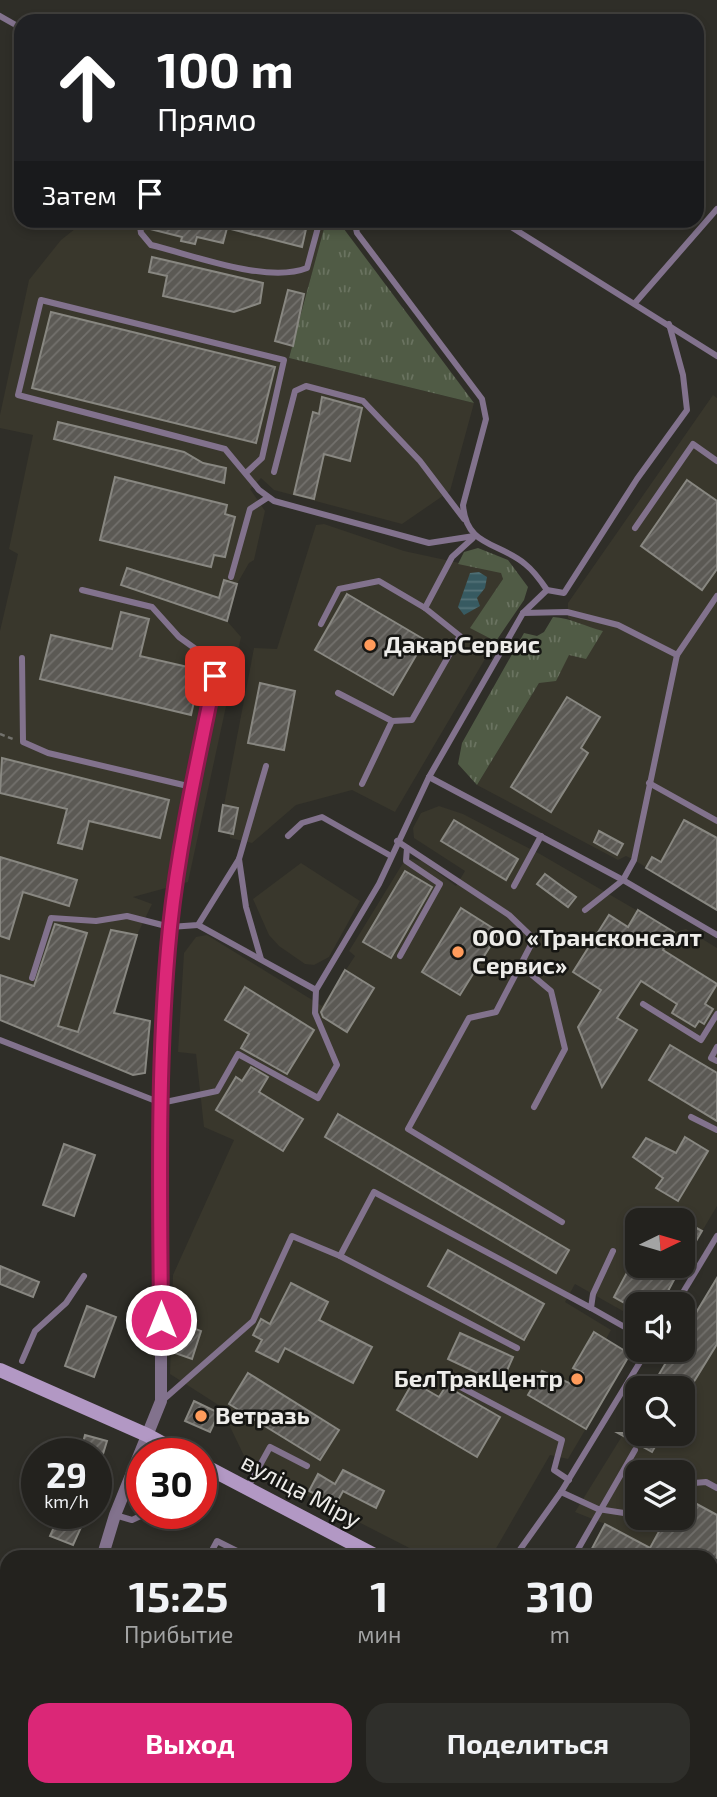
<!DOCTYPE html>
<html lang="ru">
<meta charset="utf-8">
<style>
:root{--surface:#23221e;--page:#2f2f2b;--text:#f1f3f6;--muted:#a3a4a4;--line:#403f3c;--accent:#db2777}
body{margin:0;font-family:"Exo 2",sans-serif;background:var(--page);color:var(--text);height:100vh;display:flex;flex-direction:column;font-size:26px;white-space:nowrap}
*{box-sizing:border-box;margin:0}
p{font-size:23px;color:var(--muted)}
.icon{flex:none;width:38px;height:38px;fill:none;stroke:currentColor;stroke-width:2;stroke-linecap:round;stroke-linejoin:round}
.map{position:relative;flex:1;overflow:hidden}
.panel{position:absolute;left:0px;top:1550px;width:718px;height:247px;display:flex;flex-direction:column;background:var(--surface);border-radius:21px 21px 0 0;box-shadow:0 4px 10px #0003,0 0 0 2px var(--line)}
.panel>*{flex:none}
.top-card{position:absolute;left:14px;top:14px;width:690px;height:214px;border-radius:21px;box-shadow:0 4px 10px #0003,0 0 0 2px var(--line);background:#202124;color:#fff;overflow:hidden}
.needle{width:46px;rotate:85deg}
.tools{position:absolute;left:625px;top:1208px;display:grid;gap:14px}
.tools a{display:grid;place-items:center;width:70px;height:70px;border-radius:14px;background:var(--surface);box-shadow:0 4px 10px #0003,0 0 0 2px var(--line);font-size:35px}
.speed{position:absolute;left:21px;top:1438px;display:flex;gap:14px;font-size:35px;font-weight:700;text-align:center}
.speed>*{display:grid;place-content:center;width:91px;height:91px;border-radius:50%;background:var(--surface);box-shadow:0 4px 10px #0003,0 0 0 2px var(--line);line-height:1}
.speed small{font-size:18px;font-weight:400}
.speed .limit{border:10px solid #d22;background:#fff;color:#111}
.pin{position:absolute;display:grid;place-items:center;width:60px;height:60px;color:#fff;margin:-30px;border-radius:14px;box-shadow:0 4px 10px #0006}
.me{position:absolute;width:77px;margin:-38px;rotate:0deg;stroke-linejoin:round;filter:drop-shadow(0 0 5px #0008)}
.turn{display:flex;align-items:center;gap:24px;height:147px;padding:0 28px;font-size:32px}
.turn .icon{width:91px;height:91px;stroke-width:2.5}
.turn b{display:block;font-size:49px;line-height:60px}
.then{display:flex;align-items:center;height:66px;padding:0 28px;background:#0003;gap:14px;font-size:26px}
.eta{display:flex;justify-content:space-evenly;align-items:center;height:119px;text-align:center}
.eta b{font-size:42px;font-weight:700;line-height:49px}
.action{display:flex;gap:14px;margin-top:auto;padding:14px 28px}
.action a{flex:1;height:80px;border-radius:21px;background:var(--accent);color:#fff;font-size:28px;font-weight:700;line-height:80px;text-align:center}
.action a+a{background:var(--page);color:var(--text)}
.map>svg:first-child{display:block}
.built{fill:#39372c;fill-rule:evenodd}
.grass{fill:url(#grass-tufts)}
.park{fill:#505b45}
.water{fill:url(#water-rules)}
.building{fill:url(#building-hatch);stroke:#888781;stroke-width:2}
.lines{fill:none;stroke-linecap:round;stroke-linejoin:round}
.path{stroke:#73726d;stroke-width:2.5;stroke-dasharray:5 3.5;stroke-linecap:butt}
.lane{stroke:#82728d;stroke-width:6}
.street{stroke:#82728d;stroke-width:12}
.secondary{stroke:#b298c4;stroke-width:14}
.route-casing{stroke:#8e194d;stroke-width:18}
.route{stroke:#db2777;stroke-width:12}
.poi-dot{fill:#ff9b5b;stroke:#161613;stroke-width:2.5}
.labels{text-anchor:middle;stroke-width:5;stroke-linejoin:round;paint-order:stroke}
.poi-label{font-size:24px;font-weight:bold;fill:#edece9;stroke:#161613;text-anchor:start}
.street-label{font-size:24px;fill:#edece9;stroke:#161613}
</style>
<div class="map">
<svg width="717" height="1797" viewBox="0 0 717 1797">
<defs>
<pattern id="grass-tufts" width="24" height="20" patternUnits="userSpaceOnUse" patternTransform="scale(1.75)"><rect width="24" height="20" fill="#505b45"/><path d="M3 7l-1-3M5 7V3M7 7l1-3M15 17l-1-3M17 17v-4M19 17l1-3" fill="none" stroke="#6a7360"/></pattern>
<pattern id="water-rules" width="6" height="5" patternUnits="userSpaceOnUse" patternTransform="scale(1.75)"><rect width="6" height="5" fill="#375a61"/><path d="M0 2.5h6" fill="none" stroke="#547278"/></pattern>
<pattern id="building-hatch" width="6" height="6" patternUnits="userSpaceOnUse" patternTransform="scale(1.75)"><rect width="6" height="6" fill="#5b5954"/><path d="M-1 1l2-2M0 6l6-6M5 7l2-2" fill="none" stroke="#73716d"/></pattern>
</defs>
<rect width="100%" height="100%" fill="#2f2e28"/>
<g class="built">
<path d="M85,221H326L289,358L474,403L450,491L402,524L274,490L261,478L250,489L265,511L254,560L249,563L237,584L227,621L241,637L188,882L133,897L152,904L137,935L114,1013L150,1021L145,1073L133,1075L0,1020V631L18,554L9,549L33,435L0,428V415L29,280L61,240Z"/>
<path d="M713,395L717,398V910L634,860L626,856L618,860L477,785L539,683L580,626L568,618V603Z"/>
<path d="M324,524L404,551L501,572L503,579L471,628L493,640L492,647L395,812L352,790L296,805L252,843L230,838V833L219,831L254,648L277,649L316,525Z"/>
<path d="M439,806L463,814L540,854L674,932L686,929L717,948V1206L682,1265V1220H637V1265H682L661,1304H637V1319L575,1284L565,1302L611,1330L606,1339L630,1354L568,1459L550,1455L491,1557H427L249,1466L220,1406L170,1374L173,1275L234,1140L204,1127L196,1054L178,1052L184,953L196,937L207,935L322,1006L355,956L349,951L403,863L411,859L422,861L456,886L465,871L414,838L413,828L421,813Z"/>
<path d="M301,863L360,901L329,957L314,965L305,964L279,946L269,935L253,899Z"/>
<path d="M717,1278V1678L712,1676L711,1678L710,1558L587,1557L605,1524L575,1512L637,1412V1433H682V1349ZM637,1472H682V1517H637Z"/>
</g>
<g class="grass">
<path d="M326,221H338L474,403L289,358Z"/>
<path d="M478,548L508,560L528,587L524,600L492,647L493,640L470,628L503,579L501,573L458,564L464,552Z"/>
<path d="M553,617C571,618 586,627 603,631L586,659L569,655L556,681L539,683L477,785L458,764L462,743L524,633L537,636L544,632Z"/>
</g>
<path class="park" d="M162,1790H291V1797H175Z"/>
<path class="water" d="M479,572L487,577L485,588L477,598L480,606L464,615L458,607L470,573Z"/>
<g class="building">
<path d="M145,220H308L302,247L227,228L223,243L197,237L195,244L181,241L182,237L146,228Z"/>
<path d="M152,257L263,283L260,303L234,312L163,296L167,276L149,272Z"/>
<path d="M288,290L304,294L293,346L275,341Z"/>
<path d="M51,312L275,367L256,443L32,388Z"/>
<path d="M322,397L362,408L350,461L324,454L314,499L294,494L313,412L319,414Z"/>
<path d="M58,422L184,452L203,463L226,468L224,483L54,439Z"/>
<path d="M115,477L227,505L225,514L235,517L225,557L214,555L211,567L100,540Z"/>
<path d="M687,480L717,501V569L702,590L641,546Z"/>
<path d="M127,568L219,598L224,580L237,584L227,621L121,585Z"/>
<path d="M347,594L425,640L393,695L315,650Z"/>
<path d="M121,612L149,619L140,656L201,670L191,715L40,679L51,635L112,649Z"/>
<path d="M260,683L295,691L284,750L248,743Z"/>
<path d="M567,697L600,717L581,748L588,753L551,812L511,787Z"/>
<path d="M2,758L169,800L160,838L89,821L82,849L58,843L67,809L0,793Z"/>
<path d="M223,805L238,808L233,834L219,831Z"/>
<path d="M454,820L518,859L506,880L441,841Z"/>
<path d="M684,820L717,838V910L646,868L652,857L661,862Z"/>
<path d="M599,831L623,844L617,855L594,842Z"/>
<path d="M0,857L77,880L69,906L23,892L9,939L0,936Z"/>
<path d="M405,871L432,887L391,958L363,942Z"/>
<path d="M545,874L576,897L568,907L537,884Z"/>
<path d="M461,908L499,932L460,995L422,972Z"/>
<path d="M638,910L674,932L663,950L717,984L705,1004L713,1009L704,1024L699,1021L695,1027L672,1013L677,1004L641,981L617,1018L637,1030L602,1087L578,1027L601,990L573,972L609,915L628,927Z"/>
<path d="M55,924L87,933L58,1026L78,1032L111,930L137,935L114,1013L150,1021L145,1073L133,1075L0,1020V975L34,986Z"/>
<path d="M345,970L374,988L347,1032L323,1017L321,1012Z"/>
<path d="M245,987L314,1030L287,1074L241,1048L249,1034L225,1020Z"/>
<path d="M670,1045L717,1073V1121L649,1080Z"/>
<path d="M251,1067L268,1077L259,1092L303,1119L283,1151L216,1110L236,1077L242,1081Z"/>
<path d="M338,1114L569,1250L556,1273L325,1137Z"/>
<path d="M685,1137L708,1151L678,1201L656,1188L663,1178L633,1157L646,1138L676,1153Z"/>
<path d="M64,1144L95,1155L74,1216L43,1205Z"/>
<path d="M682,1220L702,1231L682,1265Z"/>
<path d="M448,1250L544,1304L524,1340L428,1286Z"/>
<path d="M631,1265H682L661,1304H637V1310L614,1297Z"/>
<path d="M0,1266L39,1282L33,1297L0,1284Z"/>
<path d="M717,1278V1344L690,1388H651L674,1349H682V1336Z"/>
<path d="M291,1283L328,1302L319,1320L372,1347L353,1383L285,1348L278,1362L256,1351L262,1340L253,1335L261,1319L270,1324Z"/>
<path d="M87,1306L116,1317L94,1377L65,1366Z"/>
<path d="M182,1324L201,1331L192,1359L172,1352Z"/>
<path d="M594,1332L630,1354L586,1429L528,1395L542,1371L576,1386L583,1373L573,1368Z"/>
<path d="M460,1333L513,1357L501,1384L448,1359Z"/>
<path d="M248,1373L339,1430L320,1460L229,1404Z"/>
<path d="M413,1382L439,1397L446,1386L500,1417L477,1457L397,1410Z"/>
<path d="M194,1401L219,1413L210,1432L185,1421Z"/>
<path d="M637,1412V1433H663L652,1452L618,1433H624Z"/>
<path d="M85,1435L107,1441L103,1454H80Z"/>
<path d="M343,1470L384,1491L376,1508L343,1491L336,1504L309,1491L318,1474L335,1484Z"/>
<path d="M682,1496L717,1515V1558H587L605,1524L650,1548L667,1517H682Z"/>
<path d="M60,1514H87L73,1545L50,1536Z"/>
</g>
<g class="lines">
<g class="path">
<path d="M0,734L13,739"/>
<path d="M710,1757L717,1761"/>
<path d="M383,1790L387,1797"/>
<path d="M538,1797L543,1790"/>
<path d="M554,1797L570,1790"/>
</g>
<g class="lane">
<path d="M0,16L21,28"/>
<path d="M139,220L141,233L151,245C193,255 267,284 307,268L320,220"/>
<path d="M500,220L717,356"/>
<path d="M635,303L717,209"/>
<path d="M274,472L295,391L306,386L363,401L420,461L464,519"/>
<path d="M246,473L262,458L284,360L41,300L18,395L225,449L259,490L274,501L429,543L474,536"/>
<path d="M635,528L693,444L717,461"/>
<path d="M231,577L250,509L267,498"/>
<path d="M82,590L152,607L179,637L211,660L214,676L182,834L170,927L161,1103"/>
<path d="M547,590L564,593L637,479L687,410L683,375L669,324"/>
<path d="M523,613L567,612L618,625L677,655L717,596"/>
<path d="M321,624L339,589L379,581L425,608"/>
<path d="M22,658L23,742L48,753L192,787"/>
<path d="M338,693L392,721"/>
<path d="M429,777L623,880L717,935"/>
<path d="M649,783L717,821"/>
<path d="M362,784L392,721L412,720L460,636L425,608L452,557L473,538"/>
<path d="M288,836L302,823L322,817L391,856"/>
<path d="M397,841L509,915L534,939L496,1012L469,1018L408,1129L562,1222"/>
<path d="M239,859L246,907L261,959"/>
<path d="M514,886L541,836"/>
<path d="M585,910L623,880L634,860L677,655"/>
<path d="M198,925L316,990"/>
<path d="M400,956L440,884L406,861L407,848"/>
<path d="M520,965L551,991L565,1049L534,1107"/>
<path d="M32,978L51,918L96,921L127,916L170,927L198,925L239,859L266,766"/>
<path d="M643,1004L701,1040L717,1014"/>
<path d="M0,1040L161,1103L217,1091L238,1054L318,1098L337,1065L315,1013L316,990L379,884L429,777L523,613L547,590C541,581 534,571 525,564C499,542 466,547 463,505L486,419L482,399L357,233L354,220"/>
<path d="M717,1047L711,1058L717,1061"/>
<path d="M691,1117L717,1130"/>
<path d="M613,1251L593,1294L591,1308L637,1334"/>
<path d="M676,1304L717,1236"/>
<path d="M517,1348L340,1256L374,1192L591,1308"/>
<path d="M22,1361L35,1331L66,1303L84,1276"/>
<path d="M453,1383L562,1440L554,1470L569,1480"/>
<path d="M163,1400L253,1321L292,1236L340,1256"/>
<path d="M682,1484L706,1482L717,1488"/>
<path d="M248,1487L270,1447L307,1466"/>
<path d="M561,1492L598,1509L637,1515"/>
<path d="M115,1515L132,1520L145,1514"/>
<path d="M208,1558L217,1541L251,1558"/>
<path d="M514,1558L561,1492L648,1349"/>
<path d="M573,1558L635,1450"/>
<path d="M710,1615L717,1603"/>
</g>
<g class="street">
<path d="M102,1558L115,1515L161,1401V1103"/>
<path d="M0,1730L7,1735"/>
<path d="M83,1790L93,1797"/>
<path d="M434,1797L438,1790"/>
</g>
<g class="secondary">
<path d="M0,1370L147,1435L182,1454"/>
<path d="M201,1464L380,1558"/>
<path d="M710,1729L717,1733"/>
</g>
</g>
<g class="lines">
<g class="route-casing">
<path id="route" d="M161,1320C160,1189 157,1057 170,927C179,842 198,759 215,676"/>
</g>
<use href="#route" class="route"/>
</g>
<g class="poi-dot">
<circle cx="370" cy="645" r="7"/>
<circle cx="458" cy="952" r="7"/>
<circle cx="577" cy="1379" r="7"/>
<circle cx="201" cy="1416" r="7"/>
</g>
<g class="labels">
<g class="poi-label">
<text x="384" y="653">ДакарСервис</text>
<text x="472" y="946">ООО «Трансконсалт<tspan x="472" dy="28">Сервис»</tspan></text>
<text x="563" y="1387" text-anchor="end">БелТракЦентр</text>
<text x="215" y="1424">Ветразь</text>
</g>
<g class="street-label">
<text transform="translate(301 1491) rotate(28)" y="8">вуліца Міру</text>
</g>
</g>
</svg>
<div class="tools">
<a><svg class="needle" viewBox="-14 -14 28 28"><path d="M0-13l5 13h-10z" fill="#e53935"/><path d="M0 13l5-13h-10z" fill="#a3a4a4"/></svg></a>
<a><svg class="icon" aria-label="sound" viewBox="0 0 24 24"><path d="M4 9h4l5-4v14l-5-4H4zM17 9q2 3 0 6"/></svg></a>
<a><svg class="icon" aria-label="search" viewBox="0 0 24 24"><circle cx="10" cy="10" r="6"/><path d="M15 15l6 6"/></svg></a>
<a><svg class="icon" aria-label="layers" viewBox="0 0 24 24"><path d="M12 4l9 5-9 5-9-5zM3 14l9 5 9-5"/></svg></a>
</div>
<div class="speed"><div>29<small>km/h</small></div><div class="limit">30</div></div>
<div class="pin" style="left:215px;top:676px;background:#d93025"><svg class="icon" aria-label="arrive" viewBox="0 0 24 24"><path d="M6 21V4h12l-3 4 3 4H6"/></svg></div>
<svg class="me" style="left:161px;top:1320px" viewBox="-20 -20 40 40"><circle r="17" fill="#db2777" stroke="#fff" stroke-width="3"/><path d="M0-11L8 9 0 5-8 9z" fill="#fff"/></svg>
<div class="top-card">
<div class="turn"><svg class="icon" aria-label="ahead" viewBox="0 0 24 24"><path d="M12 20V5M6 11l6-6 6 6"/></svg><div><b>100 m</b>Прямо</div></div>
<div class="then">Затем<svg class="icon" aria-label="arrive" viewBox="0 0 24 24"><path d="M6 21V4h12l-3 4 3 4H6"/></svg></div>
</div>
<section class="panel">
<div class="eta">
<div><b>15:25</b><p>Прибытие</p></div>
<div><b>1</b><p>мин</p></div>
<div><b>310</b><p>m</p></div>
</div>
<div class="action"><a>Выход</a><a>Поделиться</a></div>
</section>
</div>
